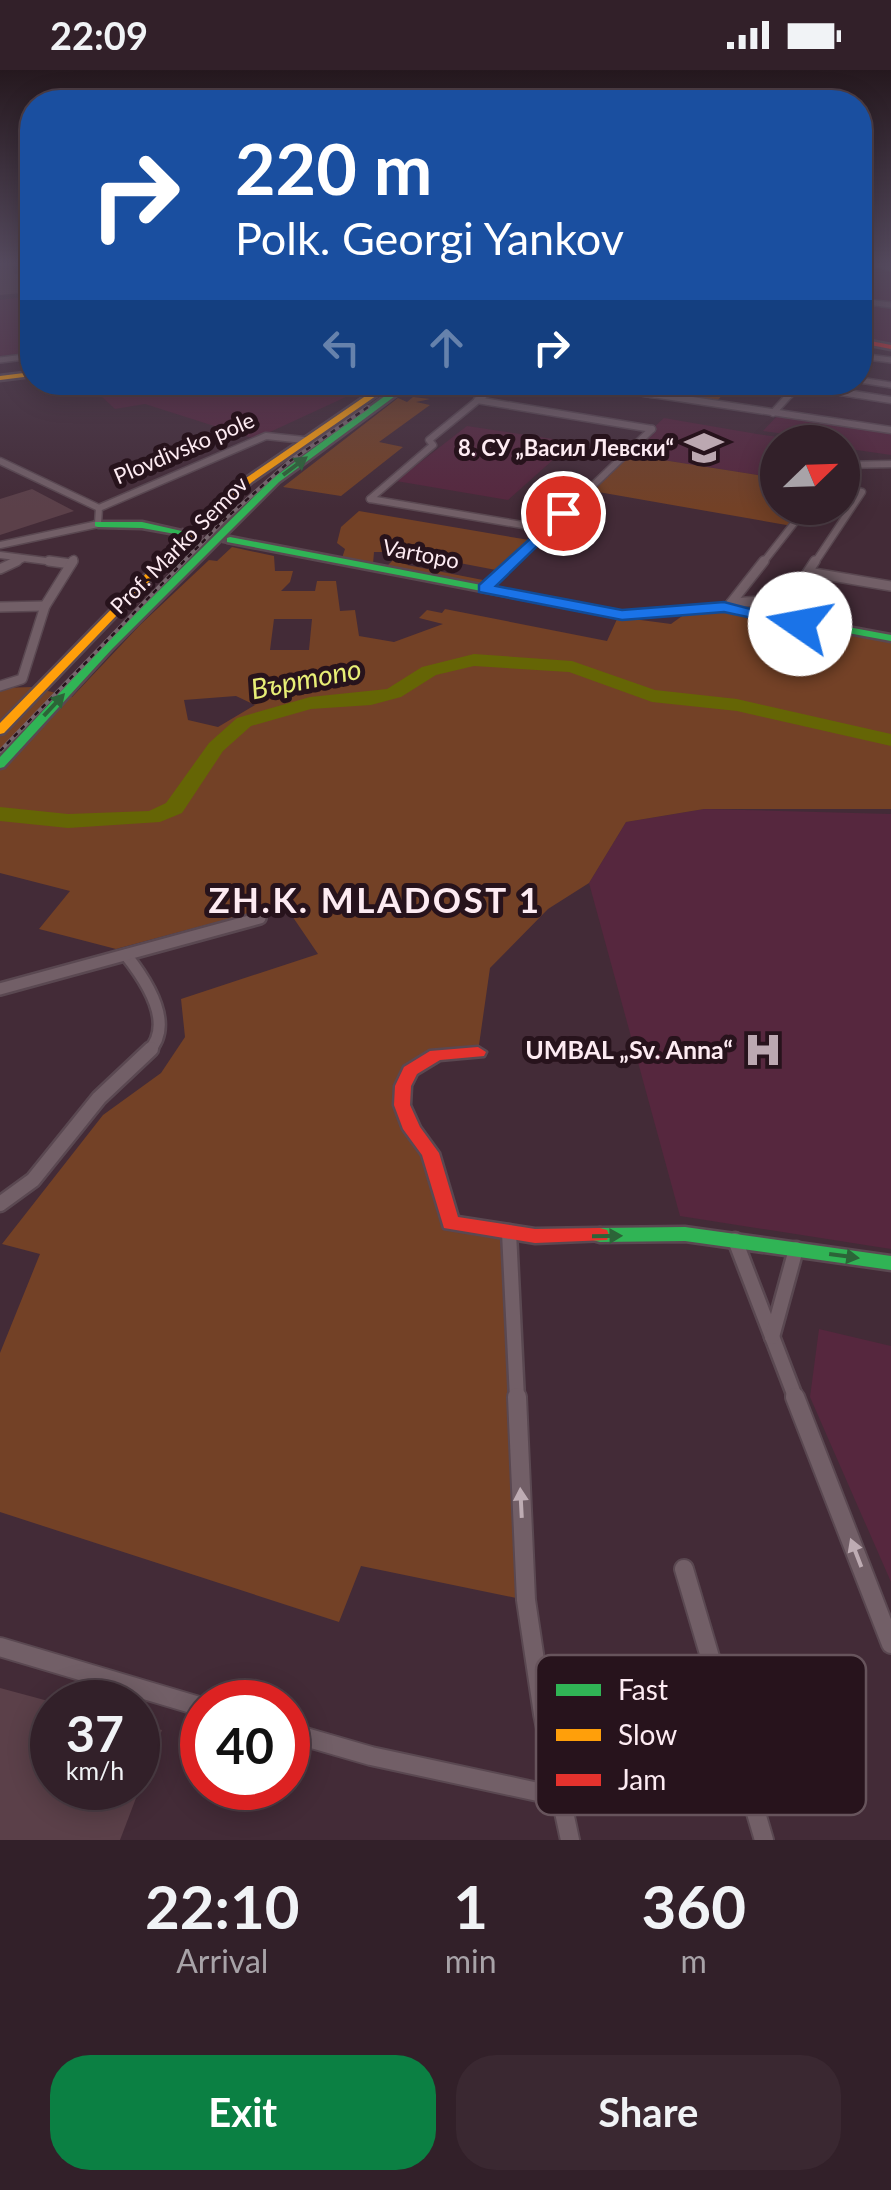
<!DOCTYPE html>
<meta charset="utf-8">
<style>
:root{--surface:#322029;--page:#3a2831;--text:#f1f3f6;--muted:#a8a3a8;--line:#4d3e46;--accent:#0b8043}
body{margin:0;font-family:Lato,sans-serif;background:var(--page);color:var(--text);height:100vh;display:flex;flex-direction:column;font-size:38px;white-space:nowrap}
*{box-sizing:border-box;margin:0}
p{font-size:32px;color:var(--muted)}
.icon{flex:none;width:55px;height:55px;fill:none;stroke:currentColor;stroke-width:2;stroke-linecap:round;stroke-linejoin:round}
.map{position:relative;height:1770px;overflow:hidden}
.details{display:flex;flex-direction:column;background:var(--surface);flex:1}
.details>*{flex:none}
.guide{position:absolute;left:20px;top:20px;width:852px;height:305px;border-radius:40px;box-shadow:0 5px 25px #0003,0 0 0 2px var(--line);background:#1a4fa0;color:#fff;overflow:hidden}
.needle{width:65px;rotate:67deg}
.fabs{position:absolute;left:760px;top:355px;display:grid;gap:20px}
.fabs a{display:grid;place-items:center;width:100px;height:100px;border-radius:50%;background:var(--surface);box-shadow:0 5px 25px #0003,0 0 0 2px var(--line);font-size:50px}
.speed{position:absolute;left:30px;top:1610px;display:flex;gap:20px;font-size:50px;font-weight:700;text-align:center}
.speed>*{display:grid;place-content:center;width:130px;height:130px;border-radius:50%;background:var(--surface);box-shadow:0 5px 25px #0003,0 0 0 2px var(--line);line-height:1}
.speed small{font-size:25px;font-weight:400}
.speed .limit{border:15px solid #d22;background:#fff;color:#111}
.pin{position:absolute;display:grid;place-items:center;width:85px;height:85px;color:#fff;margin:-42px;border:5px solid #fff;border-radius:50%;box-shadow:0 2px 10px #0007}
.me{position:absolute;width:110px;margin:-55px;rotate:282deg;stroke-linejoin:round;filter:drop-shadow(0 0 8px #0008)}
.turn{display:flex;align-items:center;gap:35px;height:210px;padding:0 50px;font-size:45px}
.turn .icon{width:130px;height:130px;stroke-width:2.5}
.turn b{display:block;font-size:70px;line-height:85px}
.lanes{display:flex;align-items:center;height:95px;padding:0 50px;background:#0003;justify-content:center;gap:50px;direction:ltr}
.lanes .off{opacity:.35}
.eta{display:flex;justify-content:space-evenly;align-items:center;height:170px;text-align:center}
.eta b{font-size:60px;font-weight:700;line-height:70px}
.action{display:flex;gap:20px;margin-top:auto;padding:20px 50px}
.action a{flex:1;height:115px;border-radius:40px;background:var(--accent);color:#fff;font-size:40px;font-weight:700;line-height:115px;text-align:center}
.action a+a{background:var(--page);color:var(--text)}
.status{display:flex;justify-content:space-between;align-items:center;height:70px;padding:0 50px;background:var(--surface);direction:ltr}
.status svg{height:28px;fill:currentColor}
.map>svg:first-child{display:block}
.built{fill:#56273e}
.green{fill:#734126;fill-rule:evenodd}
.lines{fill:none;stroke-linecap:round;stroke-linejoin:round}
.river{fill:#656505;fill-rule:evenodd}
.building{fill:#5b4049}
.secondary-tunnel{stroke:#5f4853;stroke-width:9;stroke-dasharray:9 5;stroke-linecap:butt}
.street-far5-casing{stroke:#5a4851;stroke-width:8}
.street-far4-casing{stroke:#5a4851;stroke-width:9}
.street-far3-casing{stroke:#5a4851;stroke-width:12}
.street-far2-casing{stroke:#5a4851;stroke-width:16}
.street-far1-casing{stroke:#5a4851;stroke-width:19}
.street-casing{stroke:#5a4851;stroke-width:22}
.fast-casing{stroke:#5a4851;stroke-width:5}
.slow-casing{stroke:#5a4851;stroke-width:5}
.jam-casing{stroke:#5a4851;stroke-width:5}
.street-far5{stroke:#725f67;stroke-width:5}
.street-far4{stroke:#725f67;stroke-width:6}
.street-far3{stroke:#725f67;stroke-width:9}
.street-far2{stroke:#725f67;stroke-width:11}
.street-far1{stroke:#725f67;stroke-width:14}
.street{stroke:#725f67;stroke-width:18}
.fast{fill:#30b455;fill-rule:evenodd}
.slow{fill:#ff9f0a;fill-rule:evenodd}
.jam{fill:#e5322d;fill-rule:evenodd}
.rail-casing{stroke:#76666d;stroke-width:4}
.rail{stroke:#27131c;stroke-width:2.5;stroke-dasharray:5;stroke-linecap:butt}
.oneway{fill:#2c6438}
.oneway2{fill:#beacb3}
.route{fill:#1a73e8;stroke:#114b97;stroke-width:2.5}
.labels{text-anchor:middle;stroke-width:10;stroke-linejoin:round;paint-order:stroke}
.far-street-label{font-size:22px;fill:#fdebf2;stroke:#27131c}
.far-poi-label{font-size:22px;font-weight:bold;fill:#fdebf2;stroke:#27131c;text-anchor:end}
.poi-label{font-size:25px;font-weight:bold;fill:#fdebf2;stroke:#27131c;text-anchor:end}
.water-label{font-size:28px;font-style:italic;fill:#e7ee76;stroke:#27131c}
.district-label{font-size:35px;font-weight:bold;letter-spacing:2.5px;fill:#fdebf2;stroke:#27131c}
.key{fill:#27131c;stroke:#67545c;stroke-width:2.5}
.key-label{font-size:28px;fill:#fdebf2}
</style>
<div class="status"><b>22:09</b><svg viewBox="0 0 49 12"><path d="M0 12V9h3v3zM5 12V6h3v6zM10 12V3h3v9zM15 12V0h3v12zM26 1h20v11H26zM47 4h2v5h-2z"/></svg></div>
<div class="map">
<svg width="891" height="1770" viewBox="0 0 891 1770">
<rect width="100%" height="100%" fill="#432b37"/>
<g class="built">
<path d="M860,191H891V273L860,268Z"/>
<path d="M32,226V282L0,286V230Z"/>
<path d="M87,313H376L255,369L145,334L115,339Z"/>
<path d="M778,345L891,362V385L850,379L852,374L842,372L763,361Z"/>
<path d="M664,348L757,364L815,372H778L777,408L625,384Z"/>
<path d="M467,356L573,372L508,430L396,411Z"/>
<path d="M704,739L891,744V1179L680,1146L589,813L626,752Z"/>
<path d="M819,1259L891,1276V1512L810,1327Z"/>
</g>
<g class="green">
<path d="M584,313H674L727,320L716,332Z"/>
<path d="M413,327L430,329L416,332L430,335L379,372L403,377L341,426L283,417L398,328L407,332Z"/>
<path d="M625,384L777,408L778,438H806L792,456L587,420Z"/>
<path d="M359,441L529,470L496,500L423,486L407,495L483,510L479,514L387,496L401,482H374L373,494L342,488L345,479L337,473L341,457Z"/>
<path d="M232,477L274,486L275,501H293L290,512L281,521H315L317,511H336L340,541L355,540L359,566L394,572L443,554L419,548L427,540L442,543L445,539L607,571L618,547L671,554L689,541L709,539L891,568V739H704L626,752L589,813L548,839L490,898L478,982L436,985L403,1016L451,1152L509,1162L526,1530L361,1496L339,1552L0,1442V1283L40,1184L2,1174L103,1045L161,1003L185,967L181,929L318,884L284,834L116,879L39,859L70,821L0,803V618L32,617L72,627L140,555L209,490L217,491ZM274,549H312L309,580H270ZM236,626L255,635L218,657L188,650L184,630Z"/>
</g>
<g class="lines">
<path class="river" d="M474,584L572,591L655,620L737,629L891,664V676L737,641L652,632L569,602L474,596L436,605L401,627L371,635L311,639L251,656L223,681L182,743L160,752L68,758L0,751V737L68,744L149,741L166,733L209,673L237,648L310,627L387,619L422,597Z"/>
</g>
<g class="building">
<path d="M0,191H10L15,204L32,203V222L0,225Z"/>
<path d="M32,419L74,441L0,465V429Z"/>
<path d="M0,1618L52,1632V1718H138V1654L162,1660L120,1770H0Z"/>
</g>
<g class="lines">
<path class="secondary-tunnel" d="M181,462L230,470"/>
<g class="street-far5-casing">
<g id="street-far5">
<path d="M865,191L891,198"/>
<path d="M860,231L891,235"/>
<path d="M860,286L891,290"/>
<path d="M0,290L32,286"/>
<path d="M860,310L891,315"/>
<path d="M568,312L655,325"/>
<path d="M798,316L858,325"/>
<path d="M485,325L501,312"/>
<path d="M790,325L801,313"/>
</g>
</g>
<g class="street-far4-casing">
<g id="street-far4">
<path d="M639,322L891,360"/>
<path d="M841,322L891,330"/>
<path d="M477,330L652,359"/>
<path d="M773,343L792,322"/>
<path d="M0,391L99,438"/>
<path d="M842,395L891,394"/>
<path d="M370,429L433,375L429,370L488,322"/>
<path d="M370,429L546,459"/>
<path d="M0,475L98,454L99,438L266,366L304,370"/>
<path d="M0,485L69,494"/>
<path d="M12,494L22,489"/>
<path d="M71,494L74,489"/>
<path d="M511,494L652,359"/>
<path d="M762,494L806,438"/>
<path d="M814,494L862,422L842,418"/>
</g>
</g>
<g class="street-far3-casing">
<g id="street-far3">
<path d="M49,491L71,494"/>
<path d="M0,499L17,491"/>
<path d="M808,502L891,516"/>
<path d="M485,518L513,491"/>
<path d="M731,533L790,529L815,491"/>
<path d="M731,533L764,491"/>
<path d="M0,537L45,536"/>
<path d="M0,616L22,609L45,536L73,491"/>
</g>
</g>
<g class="street-far2-casing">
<g id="street-far2">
<path d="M126,885C145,909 176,954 148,982"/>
<path d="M0,919L260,848"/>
</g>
</g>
<g class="street-far1-casing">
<g id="street-far1">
<path d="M0,1134L33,1110L99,1028L151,979"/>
<path d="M509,1162L517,1329"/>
<path d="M735,1170L796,1329"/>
<path d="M772,1267L796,1179"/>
</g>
</g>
<g class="street-casing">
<g id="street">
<path d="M517,1327L526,1530L543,1644L570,1770"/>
<path d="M795,1327L891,1574"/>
<path d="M684,1499L764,1770"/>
<path d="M0,1577L202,1637"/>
<path d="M288,1662L371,1686L561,1727"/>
</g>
</g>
<g class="fast-casing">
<g id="fast">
<path d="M404,312H414L279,412L112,579L4,697L0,698V687L104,575L273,408Z"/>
<path d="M95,452H142L186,462L181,465L142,458L98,457L95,456Z"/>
<path d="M230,467L622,542L724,534L891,565V571L724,540L622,548L227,472V468Z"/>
<path d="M685,1157L891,1186V1200L685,1171L600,1172L593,1170L591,1165L593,1160L600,1158Z"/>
</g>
</g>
<g class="slow-casing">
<g id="slow">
<path d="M32,302V306L0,310V306Z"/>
<path d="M386,312H396L252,412L186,473L4,663L0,664V653L180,469L246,408Z"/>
</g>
</g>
<g class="jam-casing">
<g id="jam">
<path d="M860,269L891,275V279L860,273Z"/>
<path d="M478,977L486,982L484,986L440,990L417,1004L411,1016L410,1035L420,1057L439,1083L458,1147L535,1159L600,1158L607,1160L609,1165L607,1170L535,1173L444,1158L422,1085L403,1059L394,1035L395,1016L404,997L430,981Z"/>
</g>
</g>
<use href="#street-far5" class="street-far5"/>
<use href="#street-far4" class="street-far4"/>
<use href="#street-far3" class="street-far3"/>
<use href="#street-far2" class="street-far2"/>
<use href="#street-far1" class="street-far1"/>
<use href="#street" class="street"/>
<use href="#fast" class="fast"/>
<use href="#slow" class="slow"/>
<use href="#jam" class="jam"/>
<g class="rail-casing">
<path id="rail" d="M0,681L223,451L290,391L368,337"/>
</g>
<use href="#rail" class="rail"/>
</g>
<defs><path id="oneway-solid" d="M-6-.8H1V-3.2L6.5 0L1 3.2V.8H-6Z" transform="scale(2.5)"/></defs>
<g class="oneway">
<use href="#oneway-solid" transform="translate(295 396) rotate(-37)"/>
<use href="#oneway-solid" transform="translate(54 635) rotate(-47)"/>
<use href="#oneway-solid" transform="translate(607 1166) rotate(-1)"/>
<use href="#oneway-solid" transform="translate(844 1186) rotate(8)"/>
</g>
<g class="oneway2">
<use href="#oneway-solid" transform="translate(521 1433) rotate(-93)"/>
<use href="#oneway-solid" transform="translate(856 1483) rotate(-111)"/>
</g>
<linearGradient id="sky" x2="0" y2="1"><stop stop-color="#25181e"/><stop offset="0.44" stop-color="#554a5e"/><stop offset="1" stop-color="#554a5e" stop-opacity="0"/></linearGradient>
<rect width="891" height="439" fill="url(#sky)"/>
<path class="route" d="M563,439L568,440V446L496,516L622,540L724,532L808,554L800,558L724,542L622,550L479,522V515Z"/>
<defs>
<g id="school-bare" transform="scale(3)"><path d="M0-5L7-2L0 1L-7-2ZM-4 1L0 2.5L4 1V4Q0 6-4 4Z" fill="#bca8b1" stroke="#27131c" stroke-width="2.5" paint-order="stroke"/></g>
<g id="hospital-bare" transform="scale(3)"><path d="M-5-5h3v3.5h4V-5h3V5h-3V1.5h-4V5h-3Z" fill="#bca8b1" stroke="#27131c" stroke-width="2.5" paint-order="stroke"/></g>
</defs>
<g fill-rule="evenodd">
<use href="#school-bare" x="704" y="378"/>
<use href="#hospital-bare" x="763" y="980"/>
</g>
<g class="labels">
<g class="far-street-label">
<text transform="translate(184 378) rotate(-23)" y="8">Plovdivsko pole</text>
<text transform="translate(179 475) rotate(-45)" y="8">Prof. Marko Semov</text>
<text transform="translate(421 484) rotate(11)" y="8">Vartopo</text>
</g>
<g class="far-poi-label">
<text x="674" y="386">8. СУ „Васил Левски“</text>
</g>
<g class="poi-label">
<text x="733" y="989">UMBAL „Sv. Anna“</text>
</g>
<g class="water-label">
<text transform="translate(306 609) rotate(-11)" y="10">Въртопо</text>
</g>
<g class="district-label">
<text x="375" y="843">ZH.K. MLADOST 1</text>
</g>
</g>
<rect x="536" y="1585" width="330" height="160" rx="15" class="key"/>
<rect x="556" y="1614" width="45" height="12" fill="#30b455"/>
<rect x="556" y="1659" width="45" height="12" fill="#ff9f0a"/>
<rect x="556" y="1704" width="45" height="12" fill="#e5322d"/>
<g class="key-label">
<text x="618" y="1630">Fast</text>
<text x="618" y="1675">Slow</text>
<text x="618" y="1720">Jam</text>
</g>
</svg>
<div class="fabs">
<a><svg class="needle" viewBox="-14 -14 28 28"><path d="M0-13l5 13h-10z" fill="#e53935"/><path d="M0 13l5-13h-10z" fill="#a8a3a8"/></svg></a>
</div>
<div class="speed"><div>37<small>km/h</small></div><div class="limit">40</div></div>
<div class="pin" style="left:563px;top:443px;background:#d93025"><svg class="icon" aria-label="arrive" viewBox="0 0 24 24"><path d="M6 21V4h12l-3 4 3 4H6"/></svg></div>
<svg class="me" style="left:800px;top:554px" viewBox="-20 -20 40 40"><circle r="19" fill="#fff"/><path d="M0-13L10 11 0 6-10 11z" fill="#1a73e8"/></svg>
<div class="guide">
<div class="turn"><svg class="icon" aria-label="right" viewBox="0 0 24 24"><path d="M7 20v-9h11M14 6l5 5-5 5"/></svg><div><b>220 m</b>Polk. Georgi Yankov</div></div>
<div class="lanes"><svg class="icon off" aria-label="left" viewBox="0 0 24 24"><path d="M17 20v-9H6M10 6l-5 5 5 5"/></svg><svg class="icon off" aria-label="ahead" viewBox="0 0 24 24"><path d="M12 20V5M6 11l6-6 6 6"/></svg><svg class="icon" aria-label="right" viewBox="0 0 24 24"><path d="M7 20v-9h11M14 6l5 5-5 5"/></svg></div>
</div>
</div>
<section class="details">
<div class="eta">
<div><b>22:10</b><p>Arrival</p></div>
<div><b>1</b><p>min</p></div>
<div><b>360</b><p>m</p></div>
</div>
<div class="action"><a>Exit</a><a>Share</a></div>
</section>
